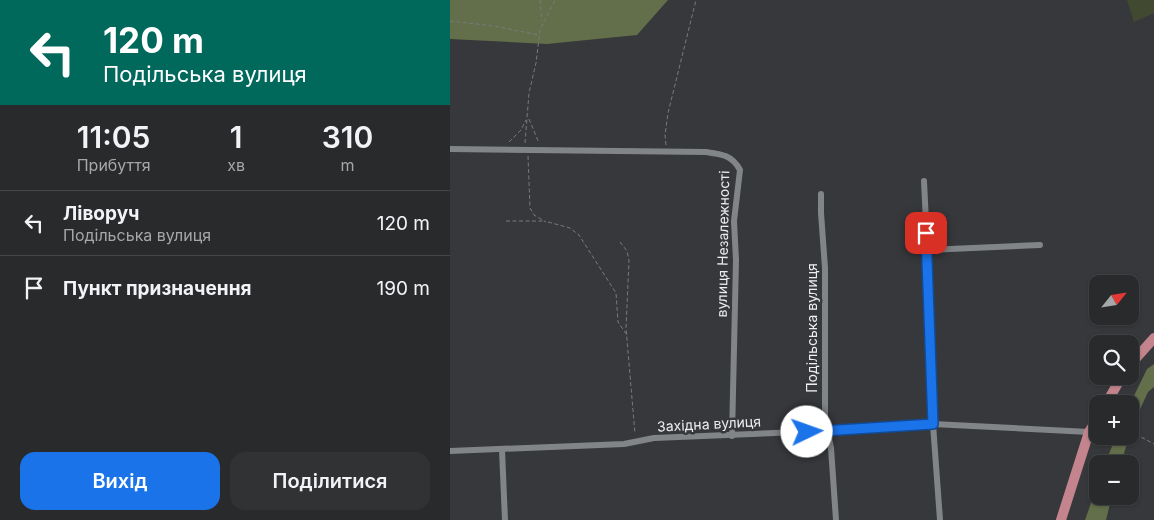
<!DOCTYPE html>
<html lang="uk">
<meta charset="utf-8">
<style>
:root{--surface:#282a2c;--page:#303234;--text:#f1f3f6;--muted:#a5a7a9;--line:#444648;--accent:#1a73e8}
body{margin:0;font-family:Inter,sans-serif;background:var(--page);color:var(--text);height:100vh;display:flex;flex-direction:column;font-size:19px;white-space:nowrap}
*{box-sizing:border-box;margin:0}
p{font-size:16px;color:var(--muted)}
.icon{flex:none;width:28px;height:28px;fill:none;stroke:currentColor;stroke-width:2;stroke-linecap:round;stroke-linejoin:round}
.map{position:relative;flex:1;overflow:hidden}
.panel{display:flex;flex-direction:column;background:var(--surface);width:450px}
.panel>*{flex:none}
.banner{background:#00695c;color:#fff;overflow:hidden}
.needle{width:32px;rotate:60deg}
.buttons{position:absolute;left:639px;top:275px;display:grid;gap:10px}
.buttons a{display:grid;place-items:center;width:50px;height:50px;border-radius:10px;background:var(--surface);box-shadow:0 1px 4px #0004,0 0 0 1px var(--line);font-size:25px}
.pin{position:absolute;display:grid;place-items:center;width:42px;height:42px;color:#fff;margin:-21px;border-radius:10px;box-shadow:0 2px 8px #0006}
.me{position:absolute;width:55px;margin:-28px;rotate:87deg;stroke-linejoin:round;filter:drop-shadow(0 0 4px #0008)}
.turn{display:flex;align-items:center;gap:18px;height:105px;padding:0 20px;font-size:22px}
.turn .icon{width:65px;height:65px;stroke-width:2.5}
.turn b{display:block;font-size:35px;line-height:42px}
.eta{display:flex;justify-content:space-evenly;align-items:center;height:85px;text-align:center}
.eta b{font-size:30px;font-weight:600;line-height:35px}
.button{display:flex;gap:10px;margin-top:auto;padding:10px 20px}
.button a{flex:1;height:58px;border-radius:15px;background:var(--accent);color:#fff;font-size:20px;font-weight:600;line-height:58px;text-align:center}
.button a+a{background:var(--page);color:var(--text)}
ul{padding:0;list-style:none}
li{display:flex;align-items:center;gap:15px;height:65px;padding:0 20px;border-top:1px solid var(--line)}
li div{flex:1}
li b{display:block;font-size:19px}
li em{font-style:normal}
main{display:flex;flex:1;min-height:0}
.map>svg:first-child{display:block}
.green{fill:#424931}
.forest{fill:#636e4a}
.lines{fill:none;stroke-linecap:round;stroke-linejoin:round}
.path{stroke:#787a7c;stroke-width:1;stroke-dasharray:4 2.5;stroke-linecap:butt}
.street{stroke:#828588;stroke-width:6}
.primary{stroke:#c3848d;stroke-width:10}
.route-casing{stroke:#114b97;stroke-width:12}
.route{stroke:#1a73e8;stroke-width:9}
.labels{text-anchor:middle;stroke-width:5;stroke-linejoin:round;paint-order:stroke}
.street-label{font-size:14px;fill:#ecedef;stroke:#36383b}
</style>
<main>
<section class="panel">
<div class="banner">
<div class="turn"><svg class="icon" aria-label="left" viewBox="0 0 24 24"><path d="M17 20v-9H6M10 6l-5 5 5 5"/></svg><div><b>120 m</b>Подільська вулиця</div></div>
</div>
<div class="eta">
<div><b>11:05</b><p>Прибуття</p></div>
<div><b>1</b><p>хв</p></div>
<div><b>310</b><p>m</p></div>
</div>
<ul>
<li><svg class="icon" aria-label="left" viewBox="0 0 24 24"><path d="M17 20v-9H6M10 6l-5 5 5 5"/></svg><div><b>Ліворуч</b><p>Подільська вулиця</p></div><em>120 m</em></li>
<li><svg class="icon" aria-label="arrive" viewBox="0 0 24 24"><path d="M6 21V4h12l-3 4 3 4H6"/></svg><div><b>Пункт призначення</b></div><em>190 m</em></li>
</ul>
<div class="button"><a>Вихід</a><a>Поділитися</a></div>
</section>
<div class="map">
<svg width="704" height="520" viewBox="0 0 704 520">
<rect width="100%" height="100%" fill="#36383b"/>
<path class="green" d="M677,0H704V13L684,22Z"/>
<g class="forest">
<path d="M0,0H218L187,35L97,44L0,39Z"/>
<path d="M704,364V387L698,392L680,431V404L697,369Z"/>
<path d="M666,436H679L671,464H655Z"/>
<path d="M647,486L648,496H662L656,520H635Z"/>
</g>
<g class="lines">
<g class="path">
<path d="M90,0L92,21"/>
<path d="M0,21L44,26L89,35"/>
<path d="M79,119L89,143"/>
<path d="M59,142L71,130L76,120"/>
<path d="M75,143L79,93L86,63L90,30L105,0"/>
<path d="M216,145L215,135L218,113L246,0"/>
<path d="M78,156L80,208L84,215L96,222"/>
<path d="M56,221H94"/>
<path d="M98,222L120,228L129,235L166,293L168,322L177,335"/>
<path d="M170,242L177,251L179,260L176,328L185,434"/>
<path d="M680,431L704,444"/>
</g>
<g class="street">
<path d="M0,149L256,152C271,154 282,155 290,170L284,221L286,260L282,436"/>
<path d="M474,181L483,368L480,383L490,520"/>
<path d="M371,194V213L375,268V420L381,448L386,520"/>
<path d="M477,250L590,245"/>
<path d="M52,450L55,520"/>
<path d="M0,451L174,444L204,438L376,431L483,424L639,432"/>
</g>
<g class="primary">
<path d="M680,365L704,338"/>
<path d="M656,404L672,376"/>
<path d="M611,520L639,432L648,418"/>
</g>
</g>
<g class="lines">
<g class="route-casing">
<path id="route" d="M357,432L483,424L476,233"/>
</g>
<use href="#route" class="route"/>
</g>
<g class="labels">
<g class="street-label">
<text transform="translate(273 244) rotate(-89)" y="5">вулиця Незалежності</text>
<text transform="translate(362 328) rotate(-90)" y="5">Подільська вулиця</text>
<text transform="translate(259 424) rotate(-3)" y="5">Західна вулиця</text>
</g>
</g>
</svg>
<div class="buttons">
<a><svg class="needle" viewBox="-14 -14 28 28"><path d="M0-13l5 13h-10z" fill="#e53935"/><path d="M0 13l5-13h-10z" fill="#a5a7a9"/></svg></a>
<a><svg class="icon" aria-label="search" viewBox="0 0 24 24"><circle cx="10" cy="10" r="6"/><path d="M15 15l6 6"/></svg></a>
<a>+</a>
<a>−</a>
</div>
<div class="pin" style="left:476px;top:233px;background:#d93025"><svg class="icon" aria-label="arrive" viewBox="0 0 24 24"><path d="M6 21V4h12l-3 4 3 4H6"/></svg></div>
<svg class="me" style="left:357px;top:432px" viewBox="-20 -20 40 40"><circle r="19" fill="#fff"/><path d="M0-13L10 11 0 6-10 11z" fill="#1a73e8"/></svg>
</div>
</main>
